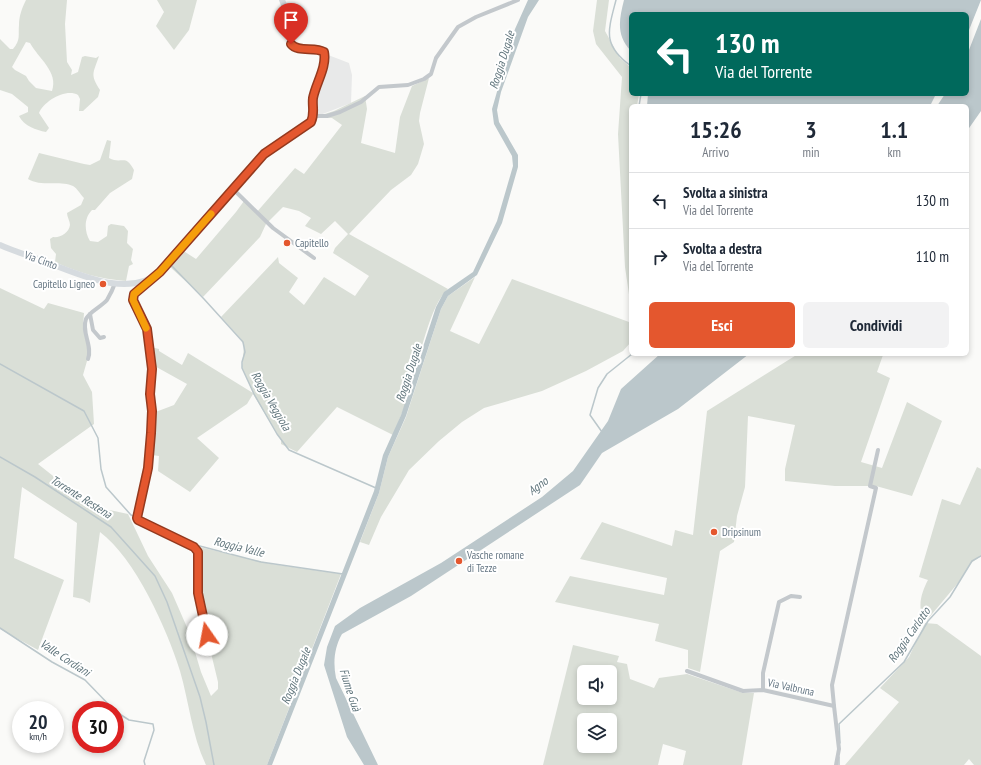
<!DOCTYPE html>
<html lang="it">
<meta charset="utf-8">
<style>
:root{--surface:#fff;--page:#f2f2f3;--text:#1f2937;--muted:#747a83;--line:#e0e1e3;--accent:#e4572e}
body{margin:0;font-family:"PT Sans Narrow",sans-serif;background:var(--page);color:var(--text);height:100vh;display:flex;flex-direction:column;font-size:15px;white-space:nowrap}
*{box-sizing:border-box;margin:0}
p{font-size:13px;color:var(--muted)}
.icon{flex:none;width:22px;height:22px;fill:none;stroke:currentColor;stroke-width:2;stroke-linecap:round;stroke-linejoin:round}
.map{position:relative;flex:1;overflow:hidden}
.side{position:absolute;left:629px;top:104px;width:340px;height:252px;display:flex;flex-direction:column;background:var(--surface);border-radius:6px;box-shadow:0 2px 6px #0003}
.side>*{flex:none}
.guide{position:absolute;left:629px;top:12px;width:340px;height:84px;border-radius:6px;box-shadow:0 2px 6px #0003;background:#00695c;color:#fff;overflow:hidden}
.controls{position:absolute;left:577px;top:665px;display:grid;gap:8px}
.controls a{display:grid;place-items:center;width:40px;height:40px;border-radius:6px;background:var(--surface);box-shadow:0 2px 6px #0003;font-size:20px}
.speed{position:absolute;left:12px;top:701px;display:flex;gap:8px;font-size:20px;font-weight:700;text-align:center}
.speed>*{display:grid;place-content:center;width:52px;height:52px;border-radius:50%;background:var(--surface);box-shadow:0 2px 6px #0003;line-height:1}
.speed small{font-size:10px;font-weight:400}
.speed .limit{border:6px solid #d22;background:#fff;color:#111}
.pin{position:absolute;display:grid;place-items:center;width:34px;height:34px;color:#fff;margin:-41px -17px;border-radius:50% 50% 50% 0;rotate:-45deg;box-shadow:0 0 4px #0007}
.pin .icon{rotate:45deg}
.me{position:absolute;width:44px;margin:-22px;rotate:348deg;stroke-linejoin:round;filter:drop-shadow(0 0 3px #0008)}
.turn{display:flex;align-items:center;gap:14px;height:84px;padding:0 20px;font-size:18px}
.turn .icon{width:52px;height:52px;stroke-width:2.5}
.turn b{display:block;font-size:28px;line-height:34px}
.eta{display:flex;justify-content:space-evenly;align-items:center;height:68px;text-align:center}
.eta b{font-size:24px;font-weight:700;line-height:28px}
.cta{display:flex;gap:8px;margin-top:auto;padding:8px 20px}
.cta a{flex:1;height:46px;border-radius:6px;background:var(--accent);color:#fff;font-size:16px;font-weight:700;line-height:46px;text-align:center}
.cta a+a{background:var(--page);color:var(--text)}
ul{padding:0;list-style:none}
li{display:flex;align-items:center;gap:12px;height:56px;padding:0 20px;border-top:1px solid var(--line)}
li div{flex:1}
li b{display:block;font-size:15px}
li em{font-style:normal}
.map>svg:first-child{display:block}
.built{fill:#e8e9e9}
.green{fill:#dadfd7;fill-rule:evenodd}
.water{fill:#bbc7cb}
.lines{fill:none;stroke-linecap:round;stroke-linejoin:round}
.stream{stroke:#bbc7cb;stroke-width:1.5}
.street{stroke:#c3c8cc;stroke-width:4}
.secondary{stroke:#d6dbdf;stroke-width:6}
.route-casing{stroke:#94391e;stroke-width:10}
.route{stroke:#e4572e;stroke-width:7}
.slow{stroke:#f59e0b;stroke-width:7}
.poi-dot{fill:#e4572e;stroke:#fff;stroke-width:1.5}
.labels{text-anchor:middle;stroke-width:4;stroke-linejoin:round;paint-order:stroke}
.poi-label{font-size:11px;fill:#657683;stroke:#fff;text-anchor:start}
.street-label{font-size:11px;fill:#657683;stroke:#fff}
.water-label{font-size:12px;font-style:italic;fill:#60757c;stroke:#fff}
</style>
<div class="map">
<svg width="981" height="765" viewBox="0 0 981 765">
<rect width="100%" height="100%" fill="#fafaf8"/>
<path class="built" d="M323,53L349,63L352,75L351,103L315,117L311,96L323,60Z"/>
<g class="green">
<path d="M26,0H67L65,24L67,62L72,70L71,75L78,72L82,57L85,56L96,58L99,56C93,74 90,74 100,90L98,97L83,111H79L80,99L78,95C66,88 44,101 39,113L49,128L46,132C36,130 24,126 19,116L28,112V107L12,94L0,90V39L10,49H13C21,40 18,35 19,25C19,16 22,8 26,0ZM26,42L30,43C38,58 59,72 52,91L36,88L29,81L26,76L15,70L12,67Z"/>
<path d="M157,0H197L189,30L174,50L156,26L164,12Z"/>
<path d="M597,0H609L605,31L620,58L631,68V94H639L637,106H631L629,158L631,180V308L625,267L618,134L622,77L596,44L593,31Z"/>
<path d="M429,78L420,113L419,121L424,144L418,164L411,175L391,190L349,234L448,289C430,304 419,360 412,383C407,401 400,418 393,435L337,407L297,452L281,444V440L253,394L247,404L197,438L219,458L190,492L158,471L159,456L152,455L153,413L174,405L187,384L151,364V347L159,349V351L182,365L188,353L253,393L242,367L244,346L241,339L221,317L278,257L279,263L298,278L289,292L304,305L324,277L355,296L369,276L333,253L335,248L348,234L335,221L321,234L305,226L311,218L299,211L283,207L266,224L260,237L203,297L169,266L182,250L196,259L236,212L244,201L256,213L295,168L304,174L342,125L332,118L315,117L334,111L365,96L367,109L361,143L395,153L400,117L412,86Z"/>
<path d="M107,140L111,141L109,158C122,165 125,153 134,170L132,179L110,193L95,210H92C84,218 84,231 90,241L98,242L107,236L108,226L111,224L124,226L128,231L127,243L133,249L131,260L133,264L129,266L126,281C100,279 79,273 55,262L56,254L51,248L50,239L53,237C60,238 69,233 70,225C70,221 67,217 67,213L81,205L84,198C81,195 77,188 73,186C61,180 40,187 28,179L39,153L84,164L90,165L100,160Z"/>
<path d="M475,277L450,331L479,344L512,279L629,322L631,315V342L623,351L586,371L542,391L484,408L462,422L439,441L409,470L381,517L369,545L360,542L379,493L388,457L406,417L441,309L448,296Z"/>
<path d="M0,288L44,309L48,303L84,313L83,326L89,354L83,375L92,392L94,424L38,464L91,506L128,514L148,556L172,593L189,632L201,672L211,696L218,689V682L196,591L195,575L198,558L195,546L272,564L341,574L267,765H206C192,736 189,702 180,671C167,629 135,558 100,532L90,603L83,599L73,597L77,523L22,487L14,558L64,580L38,650L0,629Z"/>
<path d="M798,354L883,355L877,372L890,378L861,462L882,468L907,402L942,421L912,496L876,486H835L785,481V469L795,425L748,416L745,487L737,516L734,542L720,551L700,672L688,668V650L655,641L659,624L555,602L570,576L664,595L667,578L580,559L602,522L672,546L675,530L693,535L707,411Z"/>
<path d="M977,467L981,469V556L971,563L958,583L927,620C915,611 922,591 928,580L919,577L942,499L960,505Z"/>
<path d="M925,623L937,624L981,656V765H974L969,759L964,765H845L899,702L880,688L909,657Z"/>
<path d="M573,645L619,656L617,662L627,664L630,679L654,688L659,678L687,674L743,693H754L742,765H683L686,751L663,744L658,765H543ZM584,672H610V698H584ZM584,720H610V746H584Z"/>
</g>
<g class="water">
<path d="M528,0H539L528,17L501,92L497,110L499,122L518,155V167L502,223L477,275L448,296L441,309L406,416L388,457L379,493L272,765H267L374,491L383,455L401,415L436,307L444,292L473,272L497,221L513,166L512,156L494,124L492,109L515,29Z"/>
<path d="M624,0H981L967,35V14H631V51C616,35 619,20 624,0Z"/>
<path d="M981,19V111L967,131V106H937L945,94H967V55Z"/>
<path d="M648,94H936L930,106H647Z"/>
<path d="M660,354H749L678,409L602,453L580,485L411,596L342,634C334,648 333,663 336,678L378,765H364L347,737L324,665L327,647L335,626L360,608L441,563L542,497L573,471L608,421L621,389Z"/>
</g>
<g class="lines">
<g class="stream">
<path d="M616,0C608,31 602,45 631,66"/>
<path d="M639,106L641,94"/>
<path d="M631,141V145"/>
<path d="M172,266L204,299L243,342L245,352L242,362V368L254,394L277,434L289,450L376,488"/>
<path d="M0,364L84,411L98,438L101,469L106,487L131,515L137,518"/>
<path d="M602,432L590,415L598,388L607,374L632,354"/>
<path d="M0,457L35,477L111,527L155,576L167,602L200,697L206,722L214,765"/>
<path d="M171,533L196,545L261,562L343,574"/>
<path d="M0,628L52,662L85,680L114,710"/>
<path d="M115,711L129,720L153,724L154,730L144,761L145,765"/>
<path d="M840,743L839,724L904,662L928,621L950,597L972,561L981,556"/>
<path d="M839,765V757"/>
</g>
<g class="street">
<path d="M314,116H327L340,112L361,102L379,87L408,85L424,79L431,74L436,58L458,27L476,17L518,0"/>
<path d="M233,189L273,228L314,258"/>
<path d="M149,280V283L134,294L133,300L147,329L152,369L150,394L152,411L151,433L148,467L137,518L139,520L194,547L198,552V593L207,635"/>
<path d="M90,314L93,330L100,338L104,337"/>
<path d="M88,359C93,346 81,332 86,319C90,311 101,307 107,300C110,295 113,289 115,283"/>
<path d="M687,671L743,691L763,690L834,706L839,749L836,765"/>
<path d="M763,690V673L779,602L791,596L800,597"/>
<path d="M834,706L832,685L876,488L870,486L878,450"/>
</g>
<path class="secondary" d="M0,245C15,252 31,256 46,262C79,274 128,299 160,272L264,154L311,122C315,113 312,107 313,98C316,83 327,67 324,52L292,46L290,43L292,25L282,0"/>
</g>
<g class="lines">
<g class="route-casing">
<path id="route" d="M207,635L198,593V552L194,547L138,520L137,518L148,468L151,433L152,411L150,394L152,369L147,329L133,300L134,294L160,272L264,154L311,122C315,113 312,107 313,98C316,83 327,67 324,52C315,46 298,53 291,44"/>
</g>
<use href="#route" class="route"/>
<path class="slow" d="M146,328L133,300L134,294L160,272L211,214"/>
</g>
<g class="poi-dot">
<circle cx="287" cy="243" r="4"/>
<circle cx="103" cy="284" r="4"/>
<circle cx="714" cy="532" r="4"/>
<circle cx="459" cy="561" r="4"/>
</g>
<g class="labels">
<g class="poi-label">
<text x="295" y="247">Capitello</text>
<text x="95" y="288" text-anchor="end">Capitello Ligneo</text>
<text x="722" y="536">Dripsinum</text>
<text x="467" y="559">Vasche romane<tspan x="467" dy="13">di Tezze</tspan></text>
</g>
<g class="street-label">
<text transform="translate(41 260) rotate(20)" y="4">Via Cinto</text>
<text transform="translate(791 687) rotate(12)" y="4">Via Valbruna</text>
</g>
<g class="water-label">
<text transform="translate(502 60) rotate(-73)" y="4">Roggia Dugale</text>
<text transform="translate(409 373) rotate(-72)" y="4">Roggia Dugale</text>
<text transform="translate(271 401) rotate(60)" y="4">Roggia Veggiola</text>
<text transform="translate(538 486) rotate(-37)" y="4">Agno</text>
<text transform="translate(81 497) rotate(32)" y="4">Torrente Restena</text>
<text transform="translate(239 547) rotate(14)" y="4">Roggia Valle</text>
<text transform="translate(909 635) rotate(-55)" y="4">Roggia Carlotto</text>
<text transform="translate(65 658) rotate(33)" y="4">Valle Cordiani</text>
<text transform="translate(296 676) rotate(-68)" y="4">Roggia Dugale</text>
<text transform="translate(350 690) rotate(72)" y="4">Fiume Guà</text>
</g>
</g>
</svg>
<div class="controls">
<a><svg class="icon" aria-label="sound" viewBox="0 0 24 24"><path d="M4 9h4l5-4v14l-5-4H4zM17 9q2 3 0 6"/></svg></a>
<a><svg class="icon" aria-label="layers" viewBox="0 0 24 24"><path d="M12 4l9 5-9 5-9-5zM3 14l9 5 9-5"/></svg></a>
</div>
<div class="speed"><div>20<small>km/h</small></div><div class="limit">30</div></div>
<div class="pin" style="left:291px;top:44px;background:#d93025"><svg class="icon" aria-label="arrive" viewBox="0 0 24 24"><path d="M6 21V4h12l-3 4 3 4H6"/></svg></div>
<svg class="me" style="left:207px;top:635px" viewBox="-20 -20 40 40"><circle r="19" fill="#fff"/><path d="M0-13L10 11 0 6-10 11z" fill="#e4572e"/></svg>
<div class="guide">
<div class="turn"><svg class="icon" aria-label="left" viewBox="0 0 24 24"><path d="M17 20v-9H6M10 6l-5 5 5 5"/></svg><div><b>130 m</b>Via del Torrente</div></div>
</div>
<section class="side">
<div class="eta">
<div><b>15:26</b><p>Arrivo</p></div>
<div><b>3</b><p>min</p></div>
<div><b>1.1</b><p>km</p></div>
</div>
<ul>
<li><svg class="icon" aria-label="left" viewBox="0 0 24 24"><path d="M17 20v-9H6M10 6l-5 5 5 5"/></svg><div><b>Svolta a sinistra</b><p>Via del Torrente</p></div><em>130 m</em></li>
<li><svg class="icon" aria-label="right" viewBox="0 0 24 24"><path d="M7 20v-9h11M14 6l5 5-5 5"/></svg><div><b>Svolta a destra</b><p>Via del Torrente</p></div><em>110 m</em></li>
</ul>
<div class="cta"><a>Esci</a><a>Condividi</a></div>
</section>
</div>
